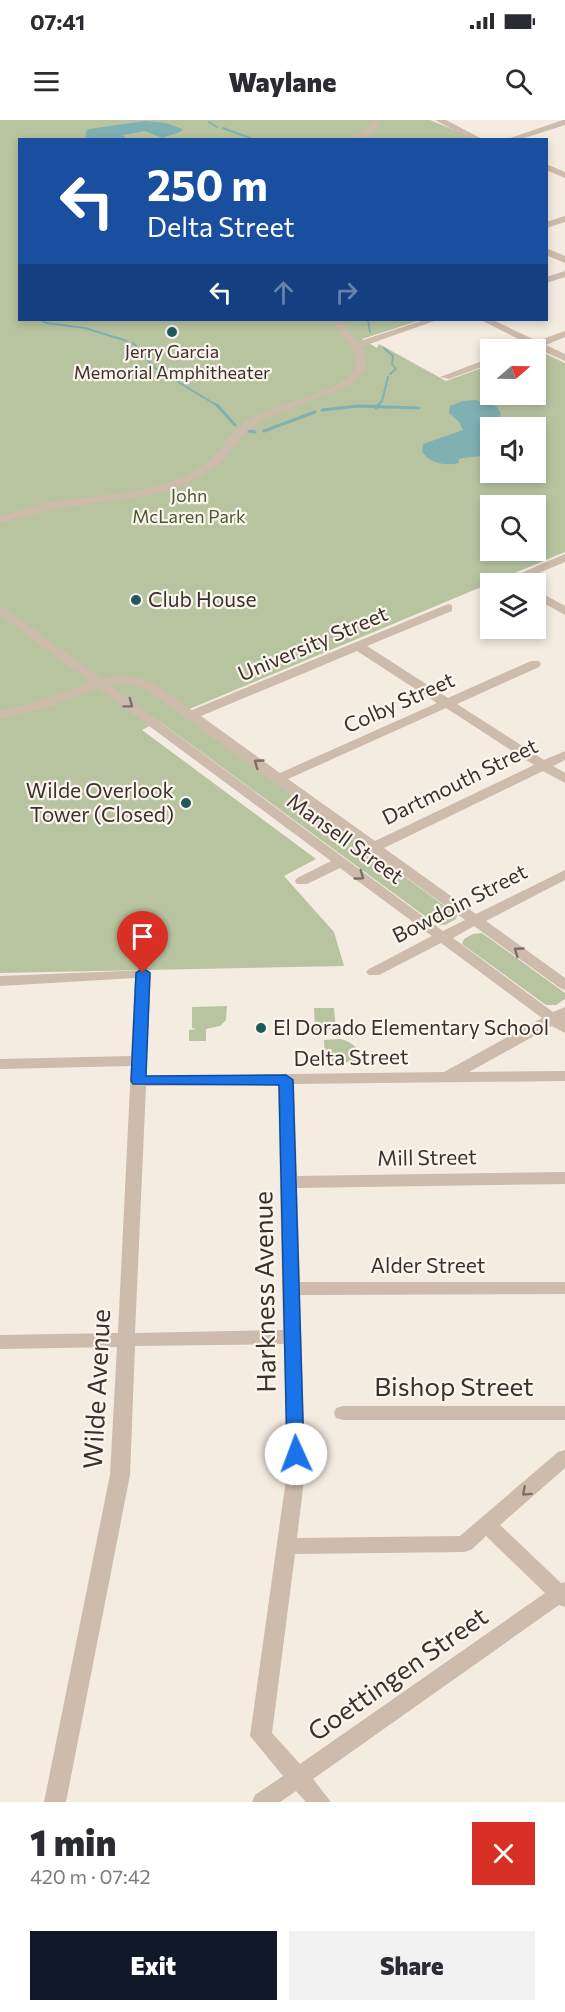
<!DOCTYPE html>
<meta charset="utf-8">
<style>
:root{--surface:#fff;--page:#f2f2f3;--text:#2b2b33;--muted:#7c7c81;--accent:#111827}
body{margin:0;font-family:Commissioner,sans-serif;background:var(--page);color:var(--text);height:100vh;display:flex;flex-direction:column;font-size:22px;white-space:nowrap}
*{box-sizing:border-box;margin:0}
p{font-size:20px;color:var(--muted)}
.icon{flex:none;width:33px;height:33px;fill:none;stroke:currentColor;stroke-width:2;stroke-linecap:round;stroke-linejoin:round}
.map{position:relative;height:1682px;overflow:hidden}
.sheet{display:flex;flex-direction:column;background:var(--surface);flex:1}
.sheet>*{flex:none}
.guide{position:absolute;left:18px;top:18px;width:530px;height:183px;border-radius:0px;box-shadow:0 3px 9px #0003;background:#1a4fa0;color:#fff;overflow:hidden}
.needle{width:39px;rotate:70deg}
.controls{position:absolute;left:480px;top:219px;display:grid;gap:12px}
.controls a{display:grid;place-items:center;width:66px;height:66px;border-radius:0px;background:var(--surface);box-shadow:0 3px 9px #0003;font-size:30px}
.pin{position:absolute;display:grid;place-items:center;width:51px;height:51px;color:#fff;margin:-62px -26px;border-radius:50% 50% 50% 0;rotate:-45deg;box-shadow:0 0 6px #0007}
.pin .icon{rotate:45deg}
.me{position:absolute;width:66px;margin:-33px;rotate:358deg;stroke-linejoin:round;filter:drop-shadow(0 0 4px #0008)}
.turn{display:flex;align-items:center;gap:21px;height:126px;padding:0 30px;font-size:27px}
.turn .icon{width:78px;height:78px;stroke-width:2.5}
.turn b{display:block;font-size:42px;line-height:51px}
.lanes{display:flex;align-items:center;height:57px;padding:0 30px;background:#0003;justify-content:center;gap:30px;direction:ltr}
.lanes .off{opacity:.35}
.round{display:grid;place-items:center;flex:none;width:63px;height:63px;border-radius:0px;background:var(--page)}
.headline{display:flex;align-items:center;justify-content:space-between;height:102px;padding:0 30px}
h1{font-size:36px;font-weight:800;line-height:45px}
.action{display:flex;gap:12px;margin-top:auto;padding:12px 30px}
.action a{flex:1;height:69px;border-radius:0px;background:var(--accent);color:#fff;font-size:24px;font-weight:800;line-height:69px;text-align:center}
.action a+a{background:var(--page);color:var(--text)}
.status{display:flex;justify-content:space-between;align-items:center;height:42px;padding:0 30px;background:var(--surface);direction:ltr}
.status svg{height:16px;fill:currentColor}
header{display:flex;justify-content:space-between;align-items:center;height:78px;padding:0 30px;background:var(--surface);font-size:27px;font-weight:800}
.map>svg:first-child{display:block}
.green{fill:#b8c4a0;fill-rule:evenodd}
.water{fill:#7fb0b2}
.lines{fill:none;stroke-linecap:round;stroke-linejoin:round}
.stream-far1{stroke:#7fb0b2;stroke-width:2}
.stream{stroke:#7fb0b2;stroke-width:3}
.minor{fill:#cdbbac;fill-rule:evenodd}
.oneway{stroke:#7d6f65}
.route{fill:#1a73e8;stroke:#114b97;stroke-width:1.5}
.poi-dot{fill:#1f5a5e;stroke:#fbf5ee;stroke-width:2}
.labels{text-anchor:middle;stroke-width:4.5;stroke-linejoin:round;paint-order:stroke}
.far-poi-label{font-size:18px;fill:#3b302b;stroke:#fbf5ee}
.far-park-label{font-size:18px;fill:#4a5a2e;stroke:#fbf5ee}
.poi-label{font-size:21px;fill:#3b302b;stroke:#fbf5ee;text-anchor:start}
.street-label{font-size:21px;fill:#3b302b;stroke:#fbf5ee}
.near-street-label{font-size:26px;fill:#3b302b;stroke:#fbf5ee}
</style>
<div class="status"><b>07:41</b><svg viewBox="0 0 49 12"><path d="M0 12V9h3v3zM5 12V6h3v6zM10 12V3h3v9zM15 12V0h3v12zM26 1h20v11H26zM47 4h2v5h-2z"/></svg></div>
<header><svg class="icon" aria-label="menu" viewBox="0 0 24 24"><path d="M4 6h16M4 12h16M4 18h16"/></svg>Waylane<svg class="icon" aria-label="search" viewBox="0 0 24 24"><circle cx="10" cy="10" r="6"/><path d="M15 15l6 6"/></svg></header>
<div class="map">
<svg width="565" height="1682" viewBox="0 0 565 1682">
<rect width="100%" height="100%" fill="#f4ebe1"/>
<g class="green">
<path d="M0,0H430L475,19L20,20V200H421L362,219L377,228L379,224L446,261L490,245V274H536L535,229L565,243V432L180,593L457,795L456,799L445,805H437L159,601L142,610L316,739L284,756L334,812L344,846L0,853ZM490,308H536V352H490ZM490,386H536V430H490Z"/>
<path d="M482,813L565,873V879L556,885H546L462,824L464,819L473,814Z"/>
<path d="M227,886L226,900L220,906L206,909V921H189V910L197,909L192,908V887Z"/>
<path d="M314,888H334L336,909L315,910Z"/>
<path d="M340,919C352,922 362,929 359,942H325L324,920Z"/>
</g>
<g class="water">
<path d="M145,1L166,3L182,9L180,12L162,18L145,11L123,15L126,19H85L86,11L89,9Z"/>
<path d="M476,280L496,286L501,293L499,300L479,317L482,320L490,322V333C479,338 470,336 459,339V343C446,346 429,344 422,331L423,324L463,310L459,302L449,293L450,286L463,281Z"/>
</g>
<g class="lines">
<g class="stream-far1">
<path d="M209,2L217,7"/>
<path d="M223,8L255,20"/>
<path d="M41,200L46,203L85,208L127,221"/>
<path d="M368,200L370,212"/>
<path d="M133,223L155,248L218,286"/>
<path d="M384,228L393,236L392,244L396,249L390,254"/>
<path d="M356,286H366"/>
<path d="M377,286L382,281L388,257"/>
</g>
<g class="stream">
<path d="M217,285L235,305"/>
<path d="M376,288L379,285"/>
<path d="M322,290L358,286L419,288"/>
<path d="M249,311L255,312"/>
<path d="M264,311L315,292"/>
</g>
<g class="minor">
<path d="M373,0H381C373,15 366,20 349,20L367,10Z"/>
<path d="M435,0H446L484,20H472Z"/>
<path d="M563,0H565V5L518,20H504Z"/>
<path d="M546,44L565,52V58L546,50Z"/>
<path d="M565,96V102L546,108V102Z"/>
<path d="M546,128L565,136V143L546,135Z"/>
<path d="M565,151V157L546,163V157Z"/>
<path d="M332,200H342L357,222L424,200H437L361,227C372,243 363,254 350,265L262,300L246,312L221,342L205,354L183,365L154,375L53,389L0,403V396C17,392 35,386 53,382C101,374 150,375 195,351C219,337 230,309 254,296C280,282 342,274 356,247L355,233Z"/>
<path d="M481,200H493L537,221L565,211V217L546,225L565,234V241L536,228L517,230L528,224Z"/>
<path d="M490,238V244L449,259L440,257Z"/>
<path d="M565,434V442L515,463H507L505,460Z"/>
<path d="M536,470L565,486V495L536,479Z"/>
<path d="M448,484L452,485V491L367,526L448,578L531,541H539L541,544L539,547L457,584L544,640L565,631V640L553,646L565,653V663L543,651L384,728L476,794L565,750V760L486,801L565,858V870L560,868L474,806L453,818L553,892L565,887V913L552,906L469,952L565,951V961L294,964L297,1056L565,1052V1064L297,1068L300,1162H565V1174L300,1175L305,1352L297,1418L460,1416L558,1332L565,1330V1348L500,1405L561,1463L565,1462V1487L559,1485L313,1659L331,1682H306L296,1671L280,1682H252L255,1675L283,1656L250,1616L287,1352L284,1224L135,1226L130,1355L66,1682H44L110,1355L117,1227L0,1229V1215L118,1213L131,946L0,949V939L131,936L135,858L0,866V856L148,850L151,853L146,956L444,952L542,898L441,823L379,855H369L366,852L369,849L432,816L340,748L307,764H297L295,761L297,758L331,741L98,568L55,585L0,599V591L45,579L90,562L0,495V485L102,559C143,549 161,568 192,590ZM357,531L437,583L280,653L201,596ZM124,563L144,568L465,800L443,811L110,565ZM446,588L534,645L375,721L288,659ZM278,965L283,1210L135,1213L146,966ZM486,1416L545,1473L300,1644L272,1613L295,1434L464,1432L471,1430Z"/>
<path d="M343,1286H565V1300H343L336,1298L334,1293L336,1288Z"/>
</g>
</g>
<defs><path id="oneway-chevron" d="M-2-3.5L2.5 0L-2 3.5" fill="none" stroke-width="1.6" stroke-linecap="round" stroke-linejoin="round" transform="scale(1.5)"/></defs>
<g class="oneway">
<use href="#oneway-chevron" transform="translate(129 584) rotate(37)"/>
<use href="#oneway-chevron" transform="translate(258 643) rotate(-144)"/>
<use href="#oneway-chevron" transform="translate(360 756) rotate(36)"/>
<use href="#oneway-chevron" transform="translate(518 831) rotate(-144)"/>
<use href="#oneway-chevron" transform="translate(526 1372) rotate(138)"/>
</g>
<path class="route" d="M143,848L150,853L146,956L286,955L293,960L304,1334L302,1338L296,1340L290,1338L287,1334L279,965L133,964L131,961L136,853Z"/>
<g class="poi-dot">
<circle cx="172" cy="212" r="6"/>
<circle cx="136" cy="480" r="6"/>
<circle cx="186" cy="683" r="6"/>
<circle cx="261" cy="908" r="6"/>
</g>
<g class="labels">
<g class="far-poi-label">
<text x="172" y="238">Jerry Garcia<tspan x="172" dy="21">Memorial Amphitheater</tspan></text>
</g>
<g class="far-park-label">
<text x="189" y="382">John<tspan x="189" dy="21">McLaren Park</tspan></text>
</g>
<g class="poi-label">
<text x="148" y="487">Club House</text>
<text x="174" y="678" text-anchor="end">Wilde Overlook<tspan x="174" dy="24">Tower (Closed)</tspan></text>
<text x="273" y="915">El Dorado Elementary School</text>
</g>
<g class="street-label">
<text transform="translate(313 524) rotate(-23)" y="7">University Street</text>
<text transform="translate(399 583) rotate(-24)" y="7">Colby Street</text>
<text transform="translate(460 662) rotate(-26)" y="7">Dartmouth Street</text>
<text transform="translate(345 719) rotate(36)" y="7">Mansell Street</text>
<text transform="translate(460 784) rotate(-27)" y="7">Bowdoin Street</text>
<text transform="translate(351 938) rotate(-1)" y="7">Delta Street</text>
<text transform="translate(427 1038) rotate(-1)" y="7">Mill Street</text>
<text x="428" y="1153">Alder Street</text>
</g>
<g class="near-street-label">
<text transform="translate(265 1172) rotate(-91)" y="9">Harkness Avenue</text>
<text x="454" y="1276">Bishop Street</text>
<text transform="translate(97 1269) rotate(-87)" y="9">Wilde Avenue</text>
<text transform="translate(398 1554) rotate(-35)" y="9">Goettingen Street</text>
</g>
</g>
</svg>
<div class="controls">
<a><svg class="needle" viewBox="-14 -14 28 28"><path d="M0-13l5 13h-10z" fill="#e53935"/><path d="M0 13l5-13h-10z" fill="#7c7c81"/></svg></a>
<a><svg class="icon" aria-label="sound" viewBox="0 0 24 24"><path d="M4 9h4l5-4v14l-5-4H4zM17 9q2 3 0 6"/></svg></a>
<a><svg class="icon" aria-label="search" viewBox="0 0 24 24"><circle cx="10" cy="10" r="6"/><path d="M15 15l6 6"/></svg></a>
<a><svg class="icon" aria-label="layers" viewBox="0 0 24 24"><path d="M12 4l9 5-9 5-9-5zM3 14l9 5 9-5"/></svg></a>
</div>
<div class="pin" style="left:143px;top:853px;background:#d93025"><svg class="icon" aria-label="arrive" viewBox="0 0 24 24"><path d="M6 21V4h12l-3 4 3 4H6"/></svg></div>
<svg class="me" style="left:296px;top:1334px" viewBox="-20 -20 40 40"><circle r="19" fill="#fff"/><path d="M0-13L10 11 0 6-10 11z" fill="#1a73e8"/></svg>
<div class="guide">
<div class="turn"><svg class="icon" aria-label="left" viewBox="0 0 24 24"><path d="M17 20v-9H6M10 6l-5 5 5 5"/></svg><div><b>250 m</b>Delta Street</div></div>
<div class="lanes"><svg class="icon" aria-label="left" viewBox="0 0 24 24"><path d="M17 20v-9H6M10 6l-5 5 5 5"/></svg><svg class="icon off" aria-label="ahead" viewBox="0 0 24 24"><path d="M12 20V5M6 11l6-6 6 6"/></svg><svg class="icon off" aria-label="right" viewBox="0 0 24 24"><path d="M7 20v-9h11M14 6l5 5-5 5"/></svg></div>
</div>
</div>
<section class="sheet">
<div class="headline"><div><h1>1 min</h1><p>420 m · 07:42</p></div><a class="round" style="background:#d93025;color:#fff"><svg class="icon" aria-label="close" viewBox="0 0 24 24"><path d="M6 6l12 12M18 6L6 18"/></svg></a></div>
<div class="action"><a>Exit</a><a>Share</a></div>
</section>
